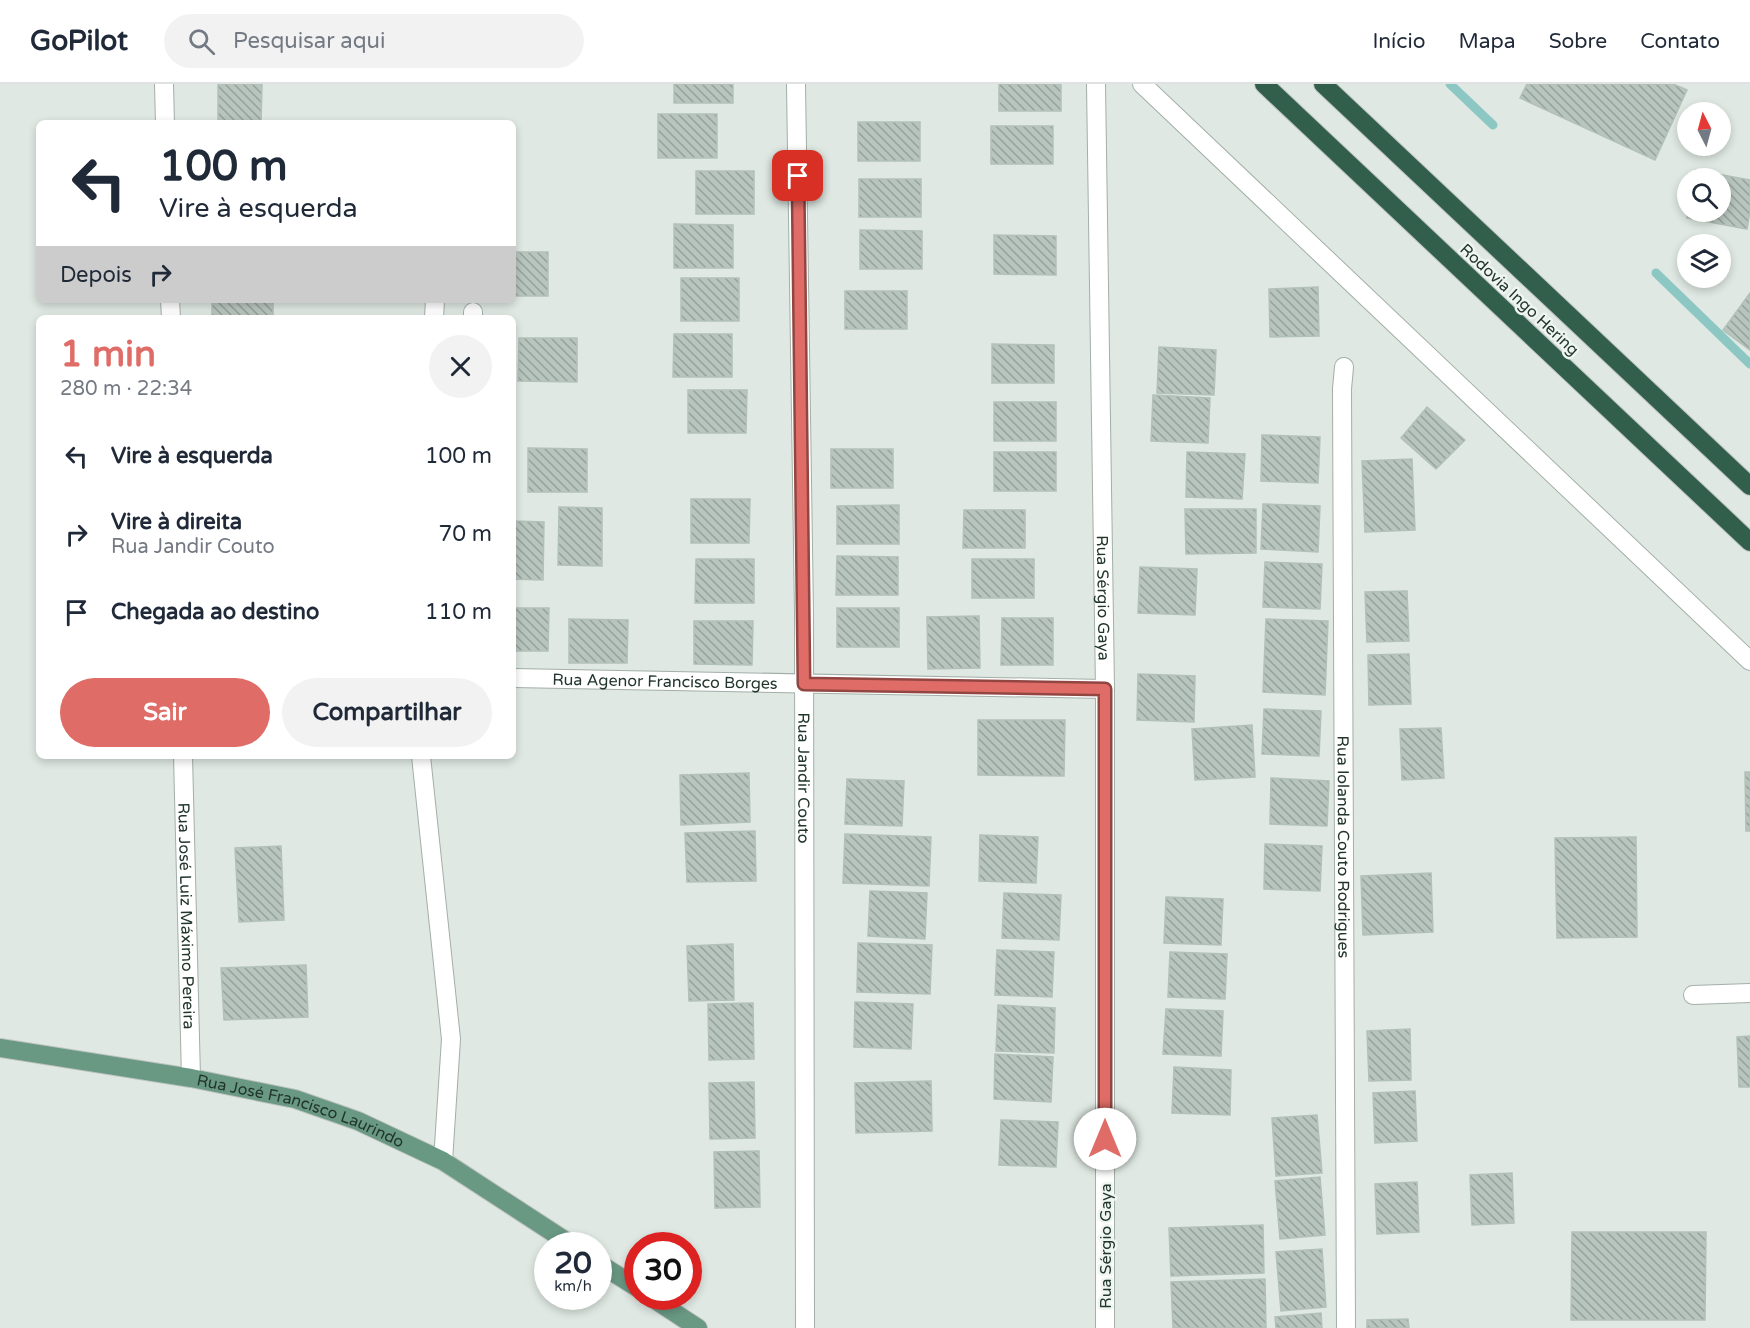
<!DOCTYPE html>
<html lang="pt">
<meta charset="utf-8">
<style>
:root{--surface:#fff;--page:#f2f2f3;--text:#1f2937;--muted:#747a83;--line:#e0e1e3;--accent:#df6c66}
body{margin:0;font-family:"Varela Round",sans-serif;background:var(--page);color:var(--text);height:100vh;display:flex;flex-direction:column;font-size:22px;white-space:nowrap}
*{box-sizing:border-box;margin:0}
p{font-size:20px;color:var(--muted)}
.icon{flex:none;width:33px;height:33px;fill:none;stroke:currentColor;stroke-width:2;stroke-linecap:round;stroke-linejoin:round}
.map{position:relative;flex:1;overflow:hidden}
.details{position:absolute;left:36px;top:231px;width:480px;height:444px;display:flex;flex-direction:column;background:var(--surface);border-radius:9px;box-shadow:0 3px 9px #0003}
.details>*{flex:none}
.hud{position:absolute;left:36px;top:36px;width:480px;height:183px;border-radius:9px;box-shadow:0 3px 9px #0003;background:#fff;color:var(--text);overflow:hidden}
.needle{width:39px;rotate:354deg}
.controls{position:absolute;left:1677px;top:18px;display:grid;gap:12px}
.controls a{display:grid;place-items:center;width:54px;height:54px;border-radius:50%;background:var(--surface);box-shadow:0 3px 9px #0003;font-size:30px}
.speed{position:absolute;left:534px;top:1148px;display:flex;gap:12px;font-size:30px;font-weight:700;text-align:center}
.speed>*{display:grid;place-content:center;width:78px;height:78px;border-radius:50%;background:var(--surface);box-shadow:0 3px 9px #0003;line-height:1}
.speed small{font-size:15px;font-weight:400}
.speed .limit{border:9px solid #d22;background:#fff;color:#111}
.pin{position:absolute;display:grid;place-items:center;width:51px;height:51px;color:#fff;margin:-26px;border-radius:12px;box-shadow:0 3px 9px #0006}
.me{position:absolute;width:66px;margin:-33px;rotate:0deg;stroke-linejoin:round;filter:drop-shadow(0 0 4px #0008)}
.turn{display:flex;align-items:center;gap:21px;height:126px;padding:0 24px;font-size:27px}
.turn .icon{width:78px;height:78px;stroke-width:2.5}
.turn b{display:block;font-size:42px;line-height:51px}
.then{display:flex;align-items:center;height:57px;padding:0 24px;background:#0003;gap:12px;font-size:22px}
.round{display:grid;place-items:center;flex:none;width:63px;height:63px;border-radius:32px;background:var(--page)}
.head{display:flex;align-items:center;justify-content:space-between;height:102px;padding:0 24px}
h1{font-size:36px;font-weight:700;line-height:45px;color:var(--accent)}
.action{display:flex;gap:12px;margin-top:auto;padding:12px 24px}
.action a{flex:1;height:69px;border-radius:36px;background:var(--accent);color:#fff;font-size:24px;font-weight:700;line-height:69px;text-align:center}
.action a+a{background:var(--page);color:var(--text)}
ul{padding:0;list-style:none}
li{display:flex;align-items:center;gap:18px;height:78px;padding:0 24px}
li div{flex:1}
li b{display:block;font-size:22px}
li em{font-style:normal}
header{display:flex;align-items:center;gap:36px;box-sizing:border-box;height:84px;padding:0 30px;background:var(--surface);border-bottom:2px solid var(--line)}
header strong{font-size:28px}
nav{display:flex;gap:33px;margin-inline-start:auto;font-size:21px}
.search{width:420px;height:54px;background:var(--page);display:flex;align-items:center;gap:15px;box-sizing:border-box;padding:0 21px;border-radius:33px;color:var(--muted);font-size:22px}
.map>svg:first-child{display:block}
.lines{fill:none;stroke-linecap:round;stroke-linejoin:round}
.stream{stroke:#8dc7c4;stroke-width:9}
.building{fill:url(#building-back-hatch);stroke:#b2c1b8;stroke-width:1.5}
.minor-casing{stroke:#a3afa8;stroke-width:20}
.major-casing{stroke:#bdc3c0;stroke-width:20}
.highway-casing{stroke:#bdc3c0;stroke-width:20}
.minor{stroke:#fff;stroke-width:18}
.major{stroke:#699883;stroke-width:18}
.highway{stroke:#325e4c;stroke-width:18}
.route-casing{stroke:#914642;stroke-width:15}
.route{stroke:#df6c66;stroke-width:10}
.labels{text-anchor:middle;stroke-width:5;stroke-linejoin:round;paint-order:stroke}
.street-label{font-size:16px;fill:#22362d;stroke:#eff5f1}
</style>
<header>
<strong>GoPilot</strong>
<div class="search"><svg class="icon" aria-label="search" viewBox="0 0 24 24"><circle cx="10" cy="10" r="6"/><path d="M15 15l6 6"/></svg>Pesquisar aqui</div>
<nav><a>Início</a><a>Mapa</a><a>Sobre</a><a>Contato</a></nav>
</header>
<div class="map">
<svg width="1750" height="1244" viewBox="0 0 1750 1244">
<defs>
<pattern id="building-back-hatch" width="6" height="6" patternUnits="userSpaceOnUse" patternTransform="scale(1.5)"><rect width="6" height="6" fill="#b8c5be"/><path d="M-1 5l2 2M0 0l6 6M5-1l2 2" fill="none" stroke="#95a19b"/></pattern>
</defs>
<rect width="100%" height="100%" fill="#dfe8e2"/>
<g class="lines">
<g class="stream">
<path d="M1450,0L1493,41"/>
<path d="M1656,189L1750,280"/>
</g>
</g>
<g class="building">
<path d="M218,0H262L261,39H218Z"/>
<rect x="674" y="0" width="59" height="19"/>
<rect x="999" y="0" width="62" height="27"/>
<path d="M1527,0H1673L1687,6L1655,76L1520,14Z"/>
<rect x="658" y="30" width="59" height="44"/>
<rect x="858" y="38" width="62" height="39"/>
<rect x="991" y="42" width="62" height="38"/>
<path d="M1695,86L1750,96V127L1747,145L1687,134L1688,128H1720V94H1694Z"/>
<rect x="696" y="87" width="58" height="43"/>
<rect x="859" y="95" width="62" height="38"/>
<path d="M674,140L733,141V184H674Z"/>
<path d="M860,146L922,147V185H860Z"/>
<path d="M994,151L1056,152V191L994,190Z"/>
<rect x="513" y="168" width="35" height="44"/>
<rect x="681" y="194" width="58" height="43"/>
<path d="M1318,203L1319,252L1270,253L1269,205Z"/>
<rect x="845" y="207" width="62" height="38"/>
<path d="M1750,209V266L1723,246Z"/>
<path d="M212,216H273V233L212,232Z"/>
<path d="M674,250H732V293H673Z"/>
<path d="M519,254H577V298L518,297Z"/>
<path d="M992,260L1054,261V299H992Z"/>
<path d="M1159,263L1216,266L1214,311L1157,309Z"/>
<path d="M688,306H747L746,349H688Z"/>
<path d="M1153,311L1210,314L1208,359L1151,357Z"/>
<rect x="994" y="318" width="62" height="39"/>
<path d="M1427,323L1465,356L1436,385L1401,354Z"/>
<path d="M1262,351L1320,353L1318,399L1261,397Z"/>
<path d="M528,364L587,365V408H528Z"/>
<rect x="831" y="365" width="62" height="39"/>
<rect x="994" y="368" width="62" height="39"/>
<path d="M1187,368L1245,370L1242,415L1186,413Z"/>
<path d="M1412,375L1415,446L1365,448L1362,377Z"/>
<path d="M691,415H750L749,459H691Z"/>
<path d="M1263,420L1320,422L1318,468L1261,465Z"/>
<path d="M899,421V460H837V422Z"/>
<path d="M559,423L602,424V482L558,481Z"/>
<path d="M1185,425H1256V469L1186,470Z"/>
<path d="M964,426H1025V464H963Z"/>
<path d="M513,437L544,438L543,496L513,495Z"/>
<path d="M837,472L898,473V511H836Z"/>
<path d="M696,475H754V519H695Z"/>
<rect x="972" y="475" width="62" height="39"/>
<path d="M1265,478L1322,480L1320,525L1263,523Z"/>
<path d="M1140,483L1197,485L1195,531L1138,529Z"/>
<path d="M1407,507L1409,557L1367,558L1365,508Z"/>
<path d="M513,524H549L548,567H513Z"/>
<rect x="837" y="524" width="62" height="39"/>
<path d="M979,532L980,584L928,585L927,533Z"/>
<path d="M1002,534H1053V581H1001Z"/>
<path d="M569,535L628,536L627,579H569Z"/>
<path d="M1266,535L1328,537L1325,611L1263,608Z"/>
<path d="M694,537H753L752,581L694,580Z"/>
<path d="M1409,570L1411,620L1369,621L1368,571Z"/>
<path d="M1138,590L1195,592L1194,638L1137,636Z"/>
<path d="M1264,625L1321,627L1319,672L1262,670Z"/>
<path d="M978,636H1065L1064,692L978,691Z"/>
<path d="M1252,641L1255,693L1195,696L1192,645Z"/>
<path d="M1441,644L1444,694L1402,696L1400,645Z"/>
<path d="M1745,688H1750V747H1746Z"/>
<path d="M749,689L750,738L681,741L680,691Z"/>
<path d="M1271,694L1329,697L1327,742L1270,740Z"/>
<path d="M847,695L904,697L902,742L845,740Z"/>
<path d="M755,747L756,797L687,798L685,749Z"/>
<path d="M845,750L931,753L929,802L843,799Z"/>
<path d="M980,751L1038,753L1036,799L979,797Z"/>
<path d="M1636,753L1637,853L1557,854L1555,754Z"/>
<path d="M1265,760L1322,762L1320,807L1264,805Z"/>
<path d="M281,762L284,836L239,838L235,764Z"/>
<path d="M1431,789L1433,848L1363,851L1361,792Z"/>
<path d="M870,807L927,809L925,855L868,852Z"/>
<path d="M1004,809L1061,811L1059,856L1002,854Z"/>
<path d="M1166,813L1223,815L1221,861L1164,859Z"/>
<path d="M858,859L932,861L930,910L857,908Z"/>
<path d="M733,860L734,916L689,917L687,862Z"/>
<path d="M997,866L1054,868L1052,913L995,911Z"/>
<path d="M1170,868L1227,870L1225,915L1168,913Z"/>
<path d="M306,881L308,933L224,936L221,884Z"/>
<path d="M855,918L913,920L911,965L854,963Z"/>
<path d="M753,919L754,975L709,976L708,920Z"/>
<path d="M998,921L1055,924L1054,969L996,967Z"/>
<path d="M1166,925L1223,927L1221,972L1163,970Z"/>
<path d="M1410,945L1411,996L1369,997L1367,947Z"/>
<path d="M1750,952V1003H1739L1737,953Z"/>
<path d="M995,970L1053,973L1051,1018L994,1015Z"/>
<path d="M1174,983L1231,986L1230,1031L1172,1029Z"/>
<path d="M931,997L932,1047L856,1049L855,999Z"/>
<path d="M754,998L755,1054L710,1055L709,999Z"/>
<path d="M1415,1007L1417,1057L1375,1059L1373,1009Z"/>
<path d="M1317,1031L1322,1089L1276,1092L1272,1034Z"/>
<path d="M1001,1036L1058,1038L1056,1083L999,1081Z"/>
<path d="M759,1067L760,1123L715,1124L714,1068Z"/>
<path d="M1512,1089L1514,1139L1472,1141L1470,1091Z"/>
<path d="M1320,1093L1325,1151L1280,1155L1275,1097Z"/>
<path d="M1417,1098L1419,1148L1377,1150L1375,1100Z"/>
<path d="M1263,1141L1264,1189L1171,1192L1169,1144Z"/>
<path d="M1572,1148H1706L1705,1236H1571Z"/>
<path d="M1322,1165L1326,1223L1281,1227L1276,1168Z"/>
<path d="M1265,1195L1266,1244H1173L1171,1198Z"/>
<path d="M1321,1229L1322,1244H1276L1275,1233Z"/>
<path d="M1408,1235L1409,1244H1367V1236Z"/>
</g>
<g class="lines">
<g class="minor-casing">
<g id="minor">
<path d="M164,0L165,39"/>
<path id="s1" d="M796,0L804,529L805,1244"/>
<path id="s2" d="M1096,0L1105,605V1244"/>
<path d="M1142,0L1750,577"/>
<path d="M170,216L171,234"/>
<path d="M434,234L435,216"/>
<path d="M473,234V228"/>
<path id="s3" d="M1344,283L1342,305L1346,1244"/>
<path id="s4" d="M513,594L1105,605"/>
<path id="s5" d="M183,672L191,994"/>
<path d="M421,672L451,955L443,1077"/>
<path d="M1693,911L1750,909"/>
</g>
</g>
<g class="major-casing">
<g id="major">
<path id="s6" d="M0,964L191,994L295,1015L358,1037L443,1077L572,1161"/>
<path d="M598,1179L638,1204"/>
<path d="M649,1212L698,1244"/>
</g>
</g>
<g class="highway-casing">
<g id="highway">
<path d="M1264,0L1750,458"/>
<path d="M1323,0L1750,402"/>
</g>
</g>
<use href="#minor" class="minor"/>
<use href="#major" class="major"/>
<use href="#highway" class="highway"/>
</g>
<g class="lines">
<g class="route-casing">
<path id="route" d="M798,92L804,600L1105,605V1055"/>
</g>
<use href="#route" class="route"/>
</g>
<g class="labels">
<g class="street-label">
<text transform="translate(1520 215) rotate(43)" y="6">Rodovia Ingo Hering</text>
<text dy="6" stroke="none"><textPath href="#s2" startOffset="514">Rua Sérgio Gaya</textPath></text>
<text dy="6" stroke="none"><textPath href="#s4" startOffset="152">Rua Agenor Francisco Borges</textPath></text>
<text dy="6" stroke="none"><textPath href="#s1" startOffset="694">Rua Jandir Couto</textPath></text>
<text dy="6" stroke="none"><textPath href="#s3" startOffset="480">Rua Iolanda Couto Rodrigues</textPath></text>
<text dy="6" stroke="none"><textPath href="#s5" startOffset="160">Rua José Luiz Máximo Pereira</textPath></text>
<text dy="6" stroke="none"><textPath href="#s6" startOffset="308">Rua José Francisco Laurindo</textPath></text>
<text transform="translate(1105 1162) rotate(-90)" y="6">Rua Sérgio Gaya</text>
</g>
</g>
</svg>
<div class="controls">
<a><svg class="needle" viewBox="-14 -14 28 28"><path d="M0-13l5 13h-10z" fill="#e53935"/><path d="M0 13l5-13h-10z" fill="#747a83"/></svg></a>
<a><svg class="icon" aria-label="search" viewBox="0 0 24 24"><circle cx="10" cy="10" r="6"/><path d="M15 15l6 6"/></svg></a>
<a><svg class="icon" aria-label="layers" viewBox="0 0 24 24"><path d="M12 4l9 5-9 5-9-5zM3 14l9 5 9-5"/></svg></a>
</div>
<div class="speed"><div>20<small>km/h</small></div><div class="limit">30</div></div>
<div class="pin" style="left:798px;top:92px;background:#d93025"><svg class="icon" aria-label="arrive" viewBox="0 0 24 24"><path d="M6 21V4h12l-3 4 3 4H6"/></svg></div>
<svg class="me" style="left:1105px;top:1055px" viewBox="-20 -20 40 40"><circle r="19" fill="#fff"/><path d="M0-13L10 11 0 6-10 11z" fill="#df6c66"/></svg>
<div class="hud">
<div class="turn"><svg class="icon" aria-label="left" viewBox="0 0 24 24"><path d="M17 20v-9H6M10 6l-5 5 5 5"/></svg><div><b>100 m</b>Vire à esquerda</div></div>
<div class="then">Depois<svg class="icon" aria-label="right" viewBox="0 0 24 24"><path d="M7 20v-9h11M14 6l5 5-5 5"/></svg></div>
</div>
<section class="details">
<div class="head"><div><h1>1 min</h1><p>280 m · 22:34</p></div><a class="round"><svg class="icon" aria-label="close" viewBox="0 0 24 24"><path d="M6 6l12 12M18 6L6 18"/></svg></a></div>
<ul>
<li><svg class="icon" aria-label="left" viewBox="0 0 24 24"><path d="M17 20v-9H6M10 6l-5 5 5 5"/></svg><div><b>Vire à esquerda</b></div><em>100 m</em></li>
<li><svg class="icon" aria-label="right" viewBox="0 0 24 24"><path d="M7 20v-9h11M14 6l5 5-5 5"/></svg><div><b>Vire à direita</b><p>Rua Jandir Couto</p></div><em>70 m</em></li>
<li><svg class="icon" aria-label="arrive" viewBox="0 0 24 24"><path d="M6 21V4h12l-3 4 3 4H6"/></svg><div><b>Chegada ao destino</b></div><em>110 m</em></li>
</ul>
<div class="action"><a>Sair</a><a>Compartilhar</a></div>
</section>
</div>
